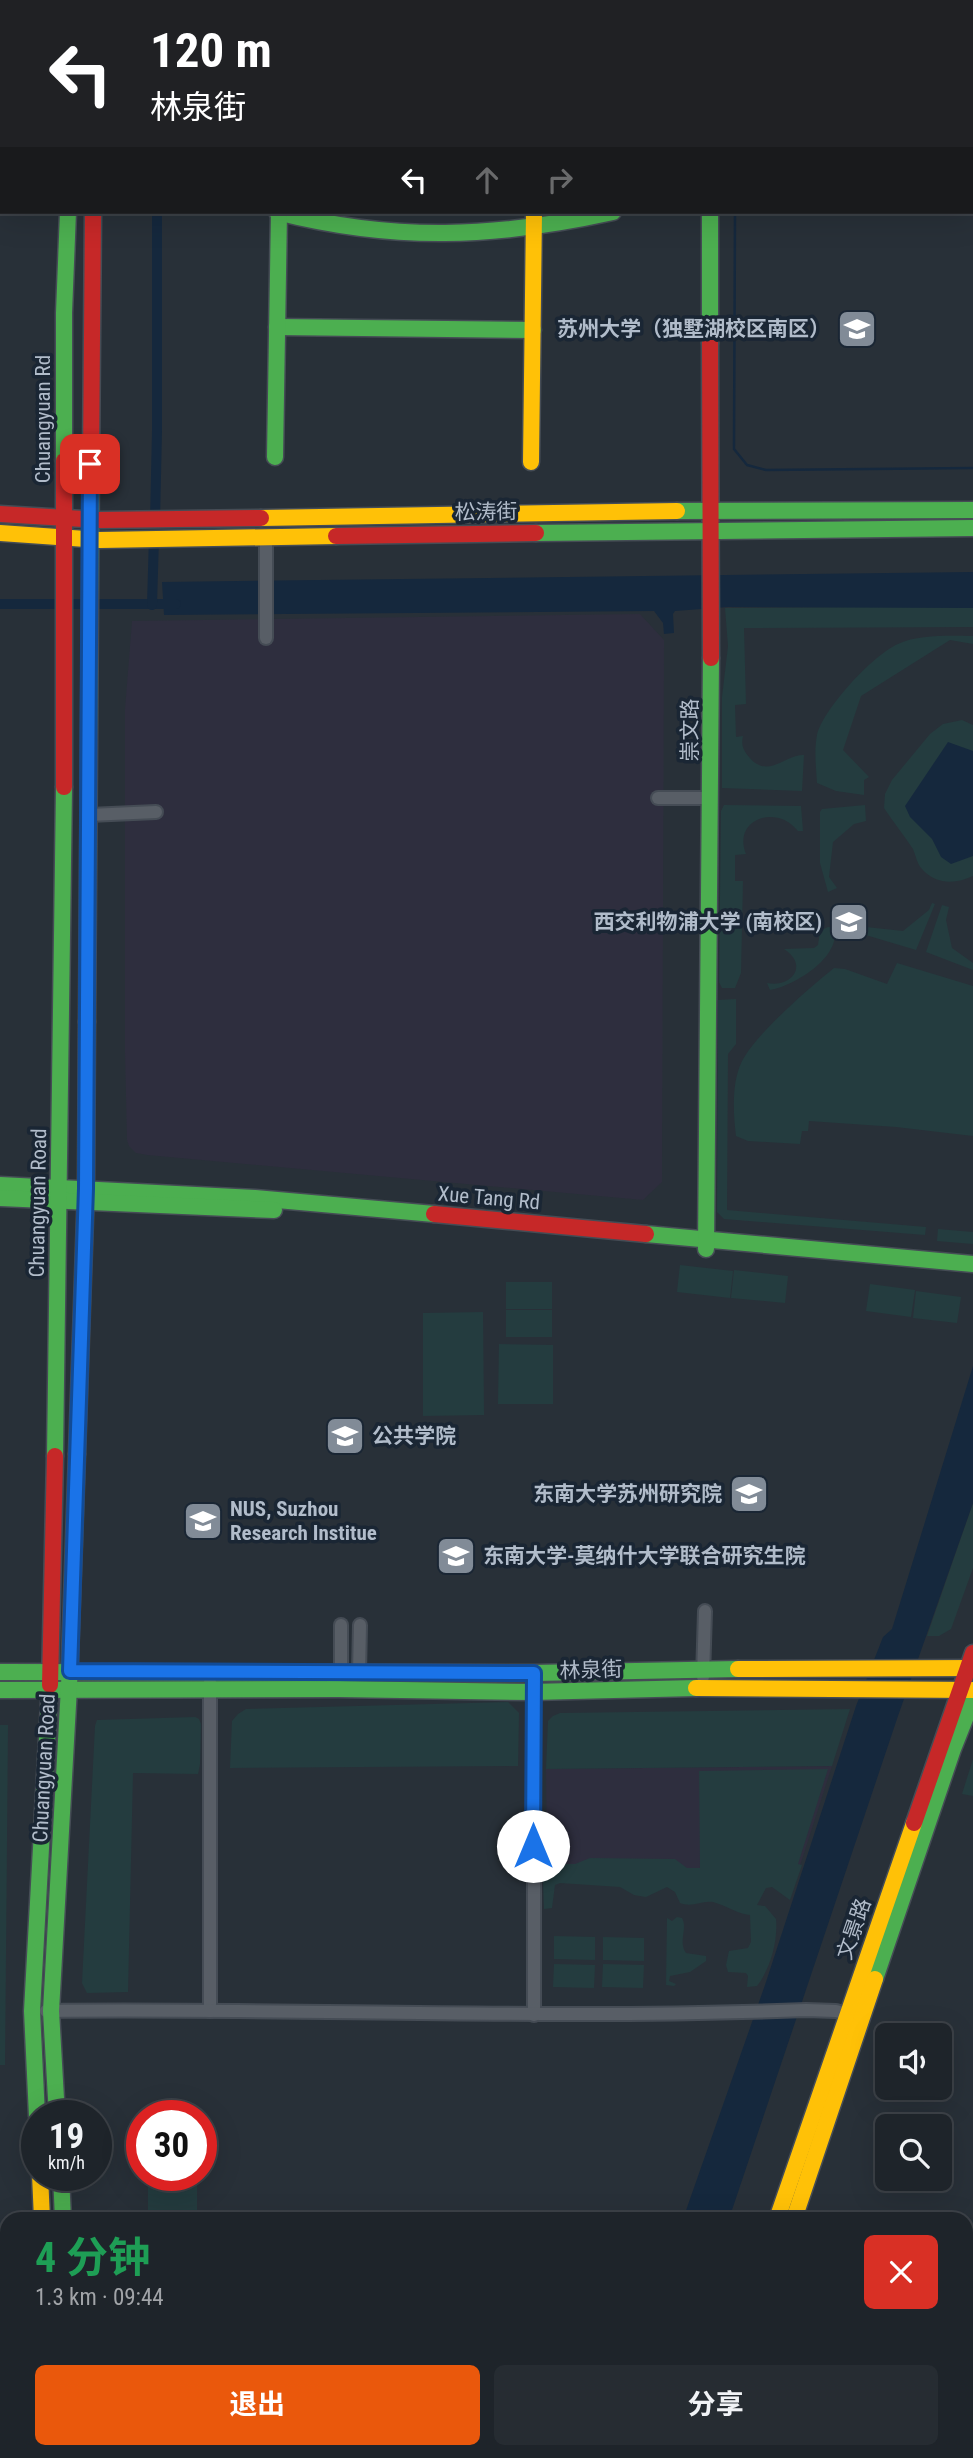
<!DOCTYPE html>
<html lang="zh">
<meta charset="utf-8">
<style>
:root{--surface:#1e242a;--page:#262c32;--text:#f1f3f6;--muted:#a1a4a8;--line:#3c4147;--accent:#ea580c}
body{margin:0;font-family:"Roboto Condensed","Noto Sans SC",sans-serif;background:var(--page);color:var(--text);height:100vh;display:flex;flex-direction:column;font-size:26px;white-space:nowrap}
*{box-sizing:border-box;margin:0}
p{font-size:23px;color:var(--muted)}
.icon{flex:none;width:38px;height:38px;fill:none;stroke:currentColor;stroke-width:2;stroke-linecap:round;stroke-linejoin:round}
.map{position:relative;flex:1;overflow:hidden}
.details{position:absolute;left:0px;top:2212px;width:973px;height:247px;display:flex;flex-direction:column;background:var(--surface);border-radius:21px 21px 0 0;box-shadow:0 7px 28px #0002,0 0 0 2px var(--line)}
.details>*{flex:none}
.hud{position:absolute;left:0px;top:0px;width:973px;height:214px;box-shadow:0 7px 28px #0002,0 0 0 2px var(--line);background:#202124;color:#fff;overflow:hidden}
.fabs{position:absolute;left:875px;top:2023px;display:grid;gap:14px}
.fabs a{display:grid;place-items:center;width:77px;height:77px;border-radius:10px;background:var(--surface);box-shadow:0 7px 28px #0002,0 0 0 2px var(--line);font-size:35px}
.speed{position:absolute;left:21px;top:2100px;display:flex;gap:14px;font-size:35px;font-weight:700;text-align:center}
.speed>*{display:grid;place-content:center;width:91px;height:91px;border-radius:50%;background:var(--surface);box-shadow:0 7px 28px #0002,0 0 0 2px var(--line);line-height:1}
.speed small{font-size:18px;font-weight:400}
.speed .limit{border:10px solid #d22;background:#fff;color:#111}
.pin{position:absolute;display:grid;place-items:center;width:60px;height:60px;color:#fff;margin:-30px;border-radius:14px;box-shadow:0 4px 10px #0006}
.me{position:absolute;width:77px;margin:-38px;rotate:0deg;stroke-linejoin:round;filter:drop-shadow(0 0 5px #0008)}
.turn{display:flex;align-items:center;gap:24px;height:147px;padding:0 35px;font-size:32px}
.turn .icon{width:91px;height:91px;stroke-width:2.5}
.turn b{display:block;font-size:49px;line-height:60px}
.lanes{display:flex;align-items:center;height:66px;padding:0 35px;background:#0003;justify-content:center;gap:35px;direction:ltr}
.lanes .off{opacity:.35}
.round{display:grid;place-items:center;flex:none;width:74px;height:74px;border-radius:10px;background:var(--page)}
.summary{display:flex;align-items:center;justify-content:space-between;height:119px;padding:0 35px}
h1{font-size:42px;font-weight:700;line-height:52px;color:#1e9e55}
.primary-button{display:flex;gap:14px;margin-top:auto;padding:14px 35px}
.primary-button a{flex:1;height:80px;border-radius:10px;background:var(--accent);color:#fff;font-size:28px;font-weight:700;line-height:80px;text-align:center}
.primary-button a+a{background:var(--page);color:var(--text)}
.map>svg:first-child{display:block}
.medical{fill:#2e2e3e}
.green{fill:#243c3f}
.water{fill:#15283d}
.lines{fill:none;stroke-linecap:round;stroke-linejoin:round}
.stream{stroke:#15283d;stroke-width:2.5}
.canal{stroke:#15283d;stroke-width:10}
.street-casing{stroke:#454c55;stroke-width:16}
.fast-casing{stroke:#454c55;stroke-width:19}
.slow-casing{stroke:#454c55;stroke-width:19}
.jam-casing{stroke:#454c55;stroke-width:19}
.street{stroke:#585e66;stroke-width:12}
.fast{stroke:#4caf50;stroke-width:16}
.slow{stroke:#ffc107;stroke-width:16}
.jam{stroke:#c62828;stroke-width:16}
.route-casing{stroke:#114b97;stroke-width:18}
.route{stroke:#1a73e8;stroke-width:12}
.labels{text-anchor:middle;stroke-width:7;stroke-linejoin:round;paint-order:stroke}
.poi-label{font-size:21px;font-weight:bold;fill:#b1bcca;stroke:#1a2634;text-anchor:end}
.street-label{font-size:21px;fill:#b1bcca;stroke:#1a2634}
</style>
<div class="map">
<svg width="973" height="2458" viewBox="0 0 973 2458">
<rect width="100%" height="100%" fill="#283038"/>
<g class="medical">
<path d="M640,614L664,640L662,1182L643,1200L147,1155L136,1153L129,1146L127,1140L125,1052V709L132,621Z"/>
<path d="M832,1766L798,1872L547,1876L546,1769Z"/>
</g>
<g class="green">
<path d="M973,606V627L744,628L746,704L735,705L736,737L743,736C741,745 743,750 749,757C768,780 785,754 804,755L802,791L722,788V697L728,646L725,608Z"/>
<path d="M973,636V644L950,640L861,696L843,750L869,777L864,780V795L836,791L817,783C816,767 814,751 817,735C823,709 874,654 898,644C920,634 950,636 973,636Z"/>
<path d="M962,720L973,725V876C956,884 936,885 922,869C917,864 916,856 913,849C904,835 893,822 884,808L885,794L892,780L930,734L943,724Z"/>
<path d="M724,805L801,806L803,831H798C776,803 732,820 746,854L735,855V881H743L741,973L735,988H722L719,982L721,811Z"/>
<path d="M865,805L866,821L854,824L833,842L829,877L837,888L828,892L820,863V812L822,809Z"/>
<path d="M932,903L935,904L916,950L859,933L856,929L863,924L866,927L903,931L929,910Z"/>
<path d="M942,905L949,907L946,920L952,948L973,963V970L926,952Z"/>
<path d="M828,927L834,928C842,957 794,986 770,990L767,983C792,988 809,965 784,949L814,948L818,945L820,931Z"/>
<path d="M897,963L973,986V1136L896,1127L809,1121L808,1131H802L800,1144L748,1141L736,1136C733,1112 731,1077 745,1056C762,1029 808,989 834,968L845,969L887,984Z"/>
<path d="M736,999V1044L728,1054L727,1210L926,1227L925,1235L724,1219L717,1212L718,1000Z"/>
<path d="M938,1229L973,1232V1244L937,1241Z"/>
<path d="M680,1265L733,1271L730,1298L677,1292Z"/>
<path d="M734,1270L788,1276L785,1303L731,1298Z"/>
<rect x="506" y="1282" width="46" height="27"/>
<path d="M870,1284L915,1290L911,1317L866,1311Z"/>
<path d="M916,1291L961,1297L957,1323L913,1318Z"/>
<rect x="506" y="1310" width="46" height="27"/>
<path d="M483,1312L484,1415L423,1416V1313Z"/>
<path d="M499,1344L553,1345V1404H498Z"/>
<path d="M973,1503V1568L951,1629L939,1636H927Z"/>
<path d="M508,1702L519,1713L518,1766L230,1768L232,1721L238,1714L246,1709Z"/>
<path d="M850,1709L832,1766L546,1769L548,1721L553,1716L560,1713Z"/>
<path d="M195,1717L199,1719L201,1724L200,1764L198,1774L133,1773L128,1992L87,1993L82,1983L95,1726L97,1720Z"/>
<path d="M0,1725H8L5,2065H0Z"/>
<path d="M973,1759V1796L962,1794Z"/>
<path d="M828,1769L798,1864L802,1865L790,1900L772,1887L766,1888L757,1905L765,1906L776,1919C778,1940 771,1968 757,1986L747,1987L748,1976L746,1973L728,1972L726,1965L729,1951L748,1948L751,1942L750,1915C737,1914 726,1905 713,1902C702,1900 692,1908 680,1903L675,1892L667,1887L646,1897L634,1895L620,1887L560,1883L555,1885L552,1908L544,1909L542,1853L545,1848L550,1846L553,1849L556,1864H575L590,1858L675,1859L687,1868H700L699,1771Z"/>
<path d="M677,1917L682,1918C688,1928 678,1941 686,1953L706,1956V1961L690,1972L670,1976L669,1981L676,1984L674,1986L666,1985L667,1918L672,1921Z"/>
<path d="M554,1936L595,1937V1960L554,1959Z"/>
<path d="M603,1937L644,1938V1961L603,1960Z"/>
<path d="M554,1964L595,1965L594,1988L553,1987Z"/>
<path d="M603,1964L644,1965L643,1988L602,1987Z"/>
<rect x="148" y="2175" width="49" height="44"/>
<path d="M0,2281H7V2414L1,2421Z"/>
<path d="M973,2451V2458H741L743,2452H859L872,2454Z"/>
</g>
<g class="water">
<path d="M973,572V608L728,607L675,611L673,614L674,633L664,634L663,623L654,611L164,615L162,582Z"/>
<path d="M948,742L973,751V856L951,864L941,857L932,839L910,817L905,806Z"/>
<path d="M973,1366V1503L898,1716L729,2219H683L765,1985L856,1706L883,1637L892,1629Z"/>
<path d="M966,2258L973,2263V2286L966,2295Z"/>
<path d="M611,2452H653L651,2458H609Z"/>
</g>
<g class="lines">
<g class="stream">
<path d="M737,2V0"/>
<path d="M735,212L734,449L747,465L766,470L973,468"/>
</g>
<g class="canal">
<path d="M157,2V0"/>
<path d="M155,521L157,431V212"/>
<path d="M0,604H176"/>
<path d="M152,605L154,537"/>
</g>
<g class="street-casing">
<g id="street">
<path d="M266,638V537"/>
<path d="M658,798H711"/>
<path d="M89,815L156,812"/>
<path d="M341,1673V1625"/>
<path d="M359,1673L360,1625"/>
<path d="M534,1673V2015"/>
<path d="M703,1677L705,1611"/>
<path d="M210,1682V2011"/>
<path d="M46,2011C299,2008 553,2020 806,2010L836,2011L847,2014"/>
</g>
</g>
<g class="fast-casing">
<g id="fast">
<path d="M72,0V2"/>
<path d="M95,0V2"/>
<path d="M712,0V2"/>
<path d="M0,110L2,111"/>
<path d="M277,212C395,242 495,238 613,212"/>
<path d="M710,212V343"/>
<path d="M277,327L533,330"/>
<path d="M275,457L279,212"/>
<path d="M64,461V313L68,212"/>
<path d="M677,511L973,510"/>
<path d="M536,533L973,528"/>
<path d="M87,1022L91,462"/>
<path d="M0,1185L255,1198L434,1214"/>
<path d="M0,1198L274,1210"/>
<path d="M646,1234L973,1264"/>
<path d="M706,1249L711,658"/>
<path d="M55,1456L64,787"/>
<path d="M0,1672L534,1673L738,1669"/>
<path d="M0,1690L339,1689L532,1692L696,1688"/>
<path d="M875,1979L953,1749L973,1699"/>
<path d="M37,2116L32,2011L50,1685"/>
<path d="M57,2116L51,2011L69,1687L77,1454"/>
<path d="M61,2175L63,2219"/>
<path d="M0,2444L7,2445"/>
<path d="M55,2452V2458"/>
<path d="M696,2458L698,2452"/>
</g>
</g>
<g class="slow-casing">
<g id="slow">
<path d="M219,0L345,2"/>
<path d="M531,462L534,212"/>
<path d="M261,518L677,511"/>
<path d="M0,533L100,540L336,536"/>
<path d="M77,1454L86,1188L87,1022"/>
<path d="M738,1669L973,1668"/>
<path d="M696,1688L973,1690"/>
<path d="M40,2175L42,2219"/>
<path d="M777,2219L914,1823"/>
<path d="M794,2219L875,1979"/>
<path d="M69,2452L104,2458"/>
</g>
</g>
<g class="jam-casing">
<g id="jam">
<path d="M710,343L711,658"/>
<path d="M91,462L93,212"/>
<path d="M0,514L100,520L261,518"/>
<path d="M336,536L536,533"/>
<path d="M64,787V461"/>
<path d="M434,1214L646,1234"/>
<path d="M50,1685L55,1456"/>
<path d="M914,1823L973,1653"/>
<path d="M713,2458L715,2452"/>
</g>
</g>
<use href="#street" class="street"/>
<use href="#fast" class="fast"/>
<use href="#slow" class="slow"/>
<use href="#jam" class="jam"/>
</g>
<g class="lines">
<g class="route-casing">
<path id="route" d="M90,464L86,1188L70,1671L534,1673L533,1846"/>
</g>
<use href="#route" class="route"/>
</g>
<defs>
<g id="university-square" transform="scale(2.0125)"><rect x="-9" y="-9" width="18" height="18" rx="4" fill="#818b97" stroke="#1a2634"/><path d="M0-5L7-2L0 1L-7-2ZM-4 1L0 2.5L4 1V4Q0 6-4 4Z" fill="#fff"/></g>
</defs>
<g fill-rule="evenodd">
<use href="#university-square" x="857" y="329"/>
<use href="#university-square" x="849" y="922"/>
<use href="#university-square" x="345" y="1436"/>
<use href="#university-square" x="749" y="1494"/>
<use href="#university-square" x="203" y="1521"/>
<use href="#university-square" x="456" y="1556"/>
</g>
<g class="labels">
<g class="poi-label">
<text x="830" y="336">苏州大学（独墅湖校区南区）</text>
<text x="822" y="929">西交利物浦大学 (南校区)</text>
<text x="372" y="1443" text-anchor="start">公共学院</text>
<text x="722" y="1501">东南大学苏州研究院</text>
<text x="230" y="1516" text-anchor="start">NUS, Suzhou<tspan x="230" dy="24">Research Institue</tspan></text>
<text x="483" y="1563" text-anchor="start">东南大学-莫纳什大学联合研究生院</text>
</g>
<g class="street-label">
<text transform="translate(43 419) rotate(-90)" y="7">Chuangyuan Rd</text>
<text transform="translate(486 512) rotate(-1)" y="7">松涛街</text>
<text transform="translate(690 730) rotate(-90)" y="7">崇文路</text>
<text transform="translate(489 1198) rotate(5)" y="7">Xue Tang Rd</text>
<text transform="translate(38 1203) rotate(-89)" y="7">Chuangyuan Road</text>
<text transform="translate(591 1670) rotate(-2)" y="7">林泉街</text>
<text transform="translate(44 1768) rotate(-87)" y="7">Chuangyuan Road</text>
<text transform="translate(854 1929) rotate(-71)" y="7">文景路</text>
</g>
</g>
</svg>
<div class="fabs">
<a><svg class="icon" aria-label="sound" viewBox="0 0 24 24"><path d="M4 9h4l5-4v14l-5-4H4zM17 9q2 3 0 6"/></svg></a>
<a><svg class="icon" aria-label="search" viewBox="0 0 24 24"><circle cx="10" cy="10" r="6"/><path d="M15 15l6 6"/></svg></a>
</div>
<div class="speed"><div>19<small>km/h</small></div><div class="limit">30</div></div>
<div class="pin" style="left:90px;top:464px;background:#d93025"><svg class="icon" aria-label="arrive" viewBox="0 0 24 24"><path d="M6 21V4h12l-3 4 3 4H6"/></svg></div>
<svg class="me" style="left:533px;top:1846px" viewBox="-20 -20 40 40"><circle r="19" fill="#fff"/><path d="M0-13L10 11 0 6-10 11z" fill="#1a73e8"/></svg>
<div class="hud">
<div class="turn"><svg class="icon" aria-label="left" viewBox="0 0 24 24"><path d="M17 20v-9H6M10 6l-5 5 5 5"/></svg><div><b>120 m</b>林泉街</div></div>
<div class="lanes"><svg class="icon" aria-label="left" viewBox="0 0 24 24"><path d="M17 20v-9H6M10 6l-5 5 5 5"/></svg><svg class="icon off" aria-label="ahead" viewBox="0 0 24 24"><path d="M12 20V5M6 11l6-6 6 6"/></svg><svg class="icon off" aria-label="right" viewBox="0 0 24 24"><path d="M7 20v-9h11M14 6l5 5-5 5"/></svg></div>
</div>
<section class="details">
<div class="summary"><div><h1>4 分钟</h1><p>1.3 km · 09:44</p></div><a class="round" style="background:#d93025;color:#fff"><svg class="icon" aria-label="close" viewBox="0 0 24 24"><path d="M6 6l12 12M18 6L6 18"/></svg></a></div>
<div class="primary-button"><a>退出</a><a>分享</a></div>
</section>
</div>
